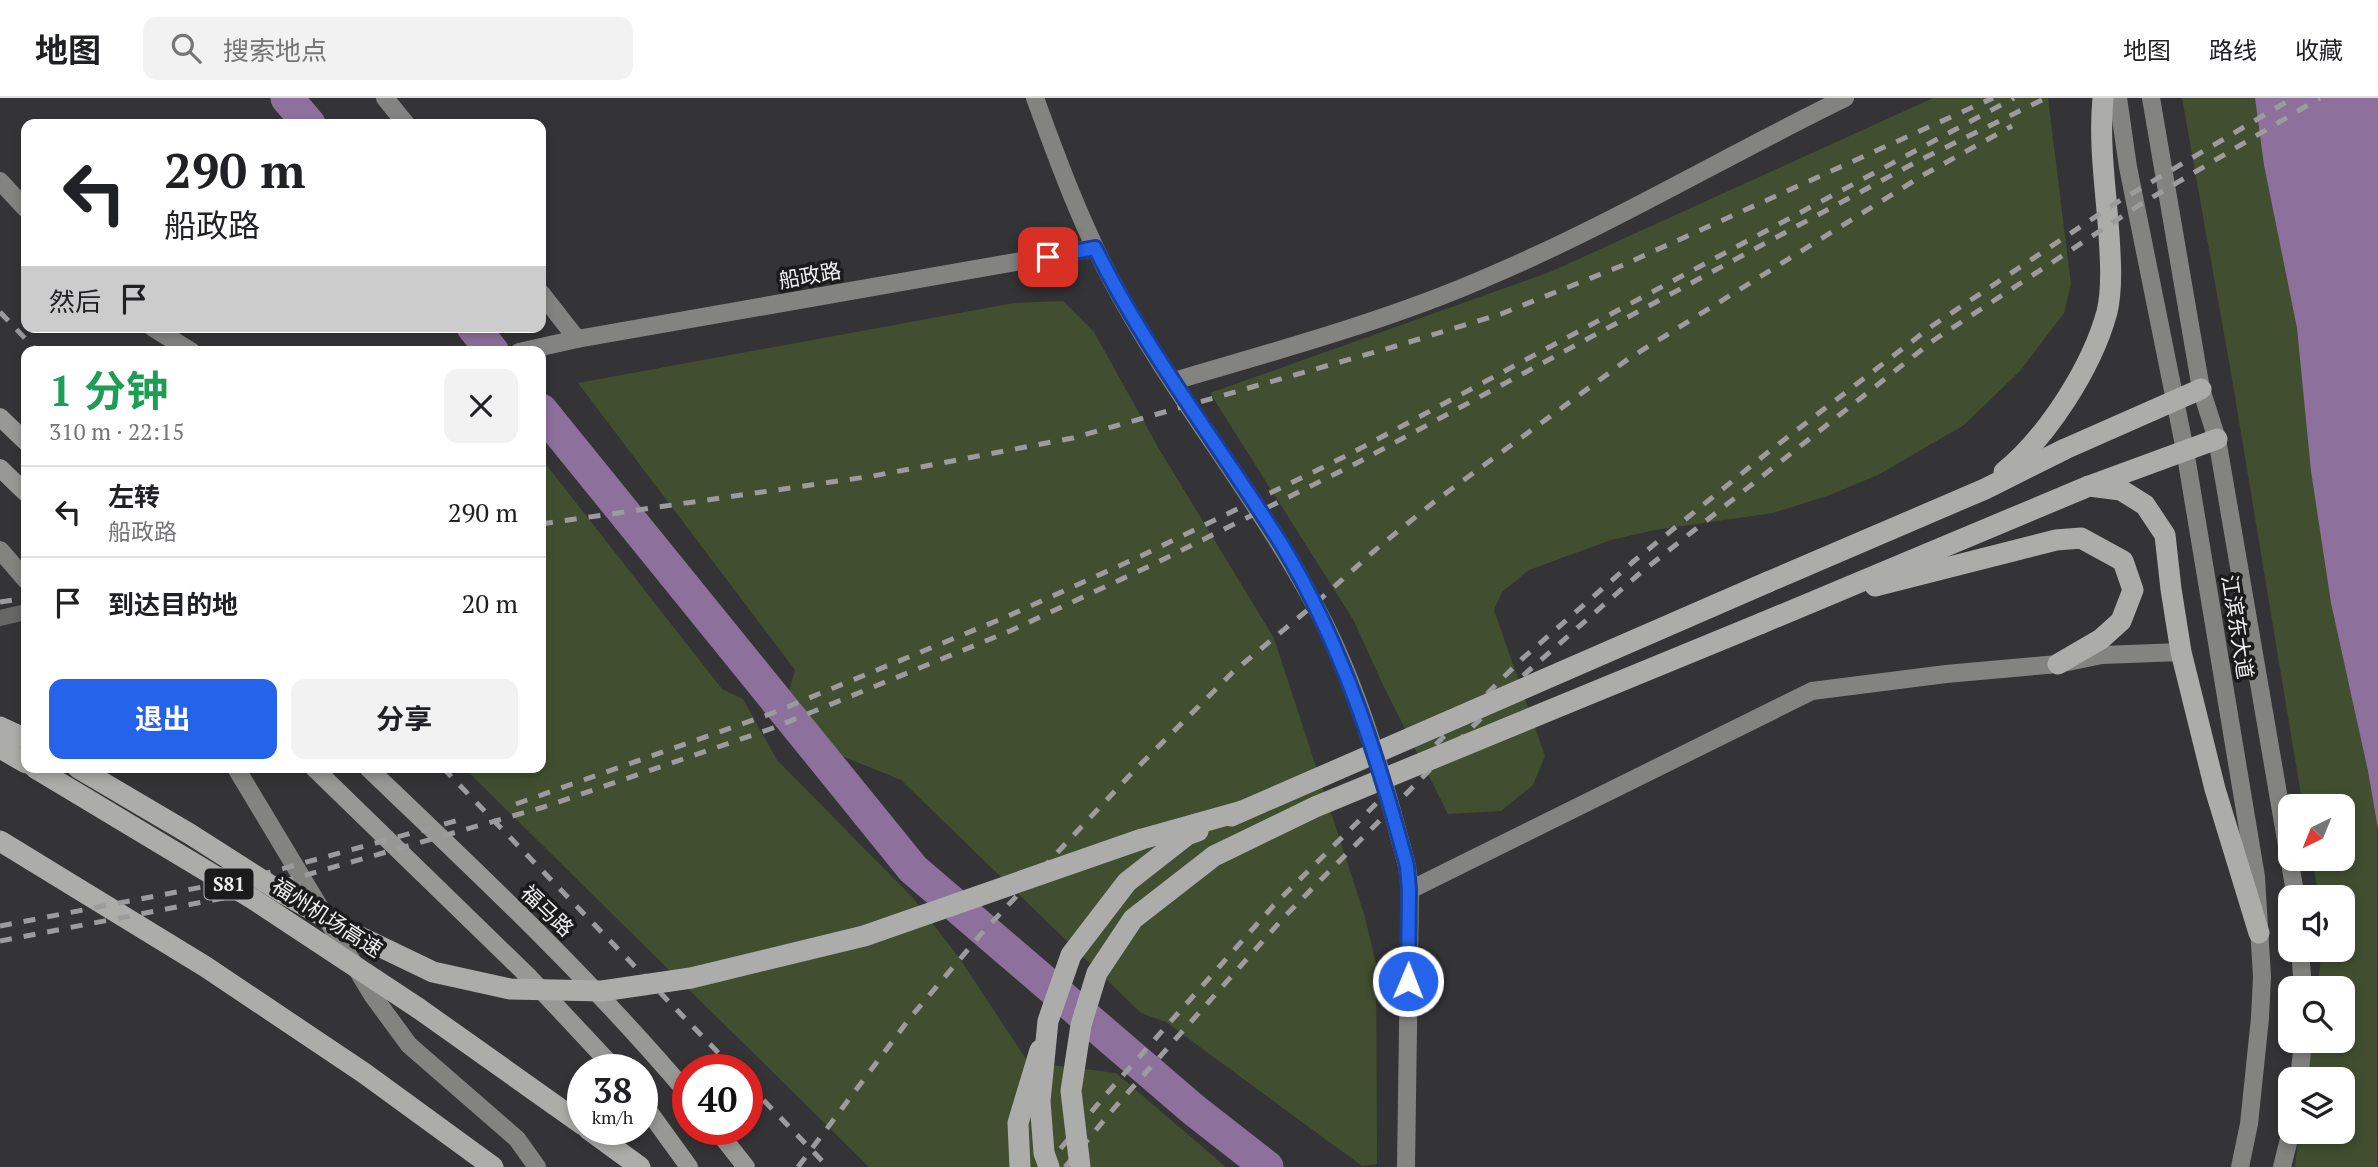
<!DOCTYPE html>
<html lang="zh">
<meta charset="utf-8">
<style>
:root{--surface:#fff;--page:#f2f2f2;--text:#202124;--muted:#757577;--line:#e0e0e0;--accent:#2563eb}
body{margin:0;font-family:"PT Serif","Noto Sans SC",serif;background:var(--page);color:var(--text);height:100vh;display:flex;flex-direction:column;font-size:26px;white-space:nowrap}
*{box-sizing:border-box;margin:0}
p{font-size:23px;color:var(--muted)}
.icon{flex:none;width:38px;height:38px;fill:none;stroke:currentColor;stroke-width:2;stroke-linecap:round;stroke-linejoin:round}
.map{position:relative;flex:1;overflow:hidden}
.sheet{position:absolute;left:21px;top:248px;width:525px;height:427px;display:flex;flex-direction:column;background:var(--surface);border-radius:14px;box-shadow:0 4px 10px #0003}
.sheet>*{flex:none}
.banner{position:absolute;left:21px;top:21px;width:525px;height:214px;border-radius:14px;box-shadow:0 4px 10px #0003;background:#fff;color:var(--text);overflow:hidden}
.needle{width:46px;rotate:223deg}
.fabs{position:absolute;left:2278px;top:696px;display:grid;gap:14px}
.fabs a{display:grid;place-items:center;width:77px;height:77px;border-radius:14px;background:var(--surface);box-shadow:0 4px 10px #0003;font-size:35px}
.speed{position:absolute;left:567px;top:956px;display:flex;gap:14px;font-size:35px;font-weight:700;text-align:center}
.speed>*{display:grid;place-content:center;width:91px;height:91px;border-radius:50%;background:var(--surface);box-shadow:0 4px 10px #0003;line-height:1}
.speed small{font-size:18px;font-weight:400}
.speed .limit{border:10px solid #d22;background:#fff;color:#111}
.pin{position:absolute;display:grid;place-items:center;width:60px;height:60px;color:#fff;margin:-30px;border-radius:14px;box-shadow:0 4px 10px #0006}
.me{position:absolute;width:77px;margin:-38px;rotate:1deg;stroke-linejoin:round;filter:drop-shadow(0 0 5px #0008)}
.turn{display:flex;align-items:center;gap:24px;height:147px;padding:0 28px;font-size:32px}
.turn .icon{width:91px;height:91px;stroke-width:2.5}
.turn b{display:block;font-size:49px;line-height:60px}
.then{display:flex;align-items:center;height:66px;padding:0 28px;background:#0003;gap:14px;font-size:26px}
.round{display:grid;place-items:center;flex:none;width:74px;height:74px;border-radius:14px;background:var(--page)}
.summary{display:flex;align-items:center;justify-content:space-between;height:119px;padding:0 28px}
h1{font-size:42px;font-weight:700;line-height:52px;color:#1e9e55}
.cta{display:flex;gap:14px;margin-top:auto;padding:14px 28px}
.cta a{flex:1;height:80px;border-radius:14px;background:var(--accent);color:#fff;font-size:28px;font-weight:700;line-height:80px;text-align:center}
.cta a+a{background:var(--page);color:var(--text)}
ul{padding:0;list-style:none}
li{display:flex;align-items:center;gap:21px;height:91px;padding:0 28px;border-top:2px solid var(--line)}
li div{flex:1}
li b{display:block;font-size:26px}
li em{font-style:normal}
header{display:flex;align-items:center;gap:42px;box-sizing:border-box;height:98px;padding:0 35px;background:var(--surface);border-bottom:2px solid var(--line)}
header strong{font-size:33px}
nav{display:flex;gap:38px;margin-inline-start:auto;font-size:24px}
.search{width:490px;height:63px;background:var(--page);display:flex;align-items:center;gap:18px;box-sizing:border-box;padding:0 24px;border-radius:14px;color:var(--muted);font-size:26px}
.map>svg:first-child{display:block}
.green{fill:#414f30}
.water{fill:#8d709c}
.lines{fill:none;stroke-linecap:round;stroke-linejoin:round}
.river{stroke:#8d709c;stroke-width:33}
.street{stroke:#676766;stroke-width:16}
.secondary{stroke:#838482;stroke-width:18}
.primary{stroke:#989997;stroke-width:18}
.highway{stroke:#acadab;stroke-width:21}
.rail{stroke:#9c9b9d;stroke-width:5;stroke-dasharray:12 12;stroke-linecap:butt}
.highway-bridge{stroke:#acadab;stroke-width:21}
.route-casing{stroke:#184099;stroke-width:18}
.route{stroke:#2563eb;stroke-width:12}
.labels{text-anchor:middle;stroke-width:7;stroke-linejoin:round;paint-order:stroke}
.shield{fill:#1b1b1c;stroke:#b0afb1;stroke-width:2}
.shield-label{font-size:19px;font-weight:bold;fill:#f0eff1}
.street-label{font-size:21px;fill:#f0eff1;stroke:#1b1b1c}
</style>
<header>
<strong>地图</strong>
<div class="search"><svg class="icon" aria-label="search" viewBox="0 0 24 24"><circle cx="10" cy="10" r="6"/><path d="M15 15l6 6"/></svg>搜索地点</div>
<nav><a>地图</a><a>路线</a><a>收藏</a></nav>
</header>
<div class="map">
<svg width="2378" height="1069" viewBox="0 0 2378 1069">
<rect width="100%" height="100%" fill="#343335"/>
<g class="green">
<path d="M1933,0H2048L2071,186L2064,215L2020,273L1964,327L1878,377L1827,398L1773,415L1655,432L1611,442L1529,472L1502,494L1494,512L1545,658L1533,687L1501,713L1448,716L1383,587L1354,523L1210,295L1550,174Z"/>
<path d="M2182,0H2378L2377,1069H2295L2299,1034H2343V982H2306L2310,943H2343V891H2317L2322,852H2343V800H2319L2312,761H2343V709H2303L2231,275Z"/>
<path d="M1063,203L1094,234L1159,351L1274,540L1365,819L1376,866L1377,1066L1362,1068L1166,924L1141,915L901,682L837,656L789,593L795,572L578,285L1014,205Z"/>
<path d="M541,360L722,591L743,601L777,662L913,800L960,861L1028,964L1116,975L1226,1069H869L464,670H541Z"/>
</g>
<path class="water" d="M2255,0H2378V731L2368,673L2331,505L2311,373L2297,230L2264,67Z"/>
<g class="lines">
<g class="river">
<path d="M287,0L309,26"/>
<path d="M473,229L493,254"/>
<path d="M541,312L913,771L1194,1012L1267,1069"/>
</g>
<path class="street" d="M0,520L26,514"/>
<g class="secondary">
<path d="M385,0L406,26"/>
<path d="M1035,0C1058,63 1081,126 1113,185C1174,299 1258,399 1318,513C1360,592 1384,682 1407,768L1410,792L1406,1069"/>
<path d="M2118,0L2128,69L2185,352L2256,779L2262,879L2260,920L2249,1026L2240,1069"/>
<path d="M2151,0L2201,291L2217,341L2296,800"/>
<path d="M0,83L26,111"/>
<path d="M541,195L577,241"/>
<path d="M152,229L192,254"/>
<path d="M519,254L577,241L1095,150"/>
<path d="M1174,283C1279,252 1390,222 1490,178C1612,126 1726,58 1845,0"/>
<path d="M0,452L26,482"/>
<path d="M236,670L373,898L409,947L517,1041L537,1069"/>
<path d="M1410,792L1812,593L1946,576L2058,566L2102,557L2181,554"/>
<path d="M2300,852L2303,891"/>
<path d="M2299,982L2303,943"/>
<path d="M2282,1069L2291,1033"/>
</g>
<g class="primary">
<path d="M0,319L26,344"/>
<path d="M0,370L26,395"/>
<path d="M314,670L528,878L615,971"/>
<path d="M368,670C478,775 590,880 688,996"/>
<path d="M642,1004L689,1069"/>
<path d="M716,1031L746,1069"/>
</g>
<g class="highway">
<path d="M2004,374C2048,338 2092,269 2107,214C2111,197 2111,172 2110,155C2108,103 2098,52 2103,0"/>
<path d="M2089,388L2121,392L2145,407L2165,437L2171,491L2181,554L2215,691L2259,835"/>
<path d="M1768,484L1985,391L2065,351L2201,291"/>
<path d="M1875,488L2056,442L2081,440L2123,463L2133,492L2121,523L2101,541L2058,566"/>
<path d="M1762,525L2089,388L2217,341"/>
<path d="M0,629L26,641"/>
<path d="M0,650L26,665"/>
<path d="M0,743L206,869L364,975L493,1069"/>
<path d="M418,910L583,1027"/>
<path d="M588,1031L640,1069"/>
<path d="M1020,1069L1018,1025L1040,952"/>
</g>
<g class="rail">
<path d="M0,214L38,254"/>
<path d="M541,426L873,378L1073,340L1393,249L1501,216L1621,168L1993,0"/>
<path d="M0,504L26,500"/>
<path d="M443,670L734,971"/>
<path d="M516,706L770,616L1006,519L1141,458L1348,357L2014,0"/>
<path d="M0,828L249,780L459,722"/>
<path d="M0,843L229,799L544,709L773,630L1010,533L1154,466L1355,366L1918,63L2046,0"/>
<path d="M747,985L828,1069"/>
<path d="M798,1069L910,920L982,835L1130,677L1233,574L1316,505L1381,447L1434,404L1628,261L1925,76L2012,28"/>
<path d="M1045,1069L1109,993L1274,807L1522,561L1634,463L1767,355L1932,228L2116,105L2293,0"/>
<path d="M1065,1069L1116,1008L1286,817L1526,575L1639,476L1934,242L2141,106L2320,0"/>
</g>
<g class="highway-bridge">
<path d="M35,670L253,801L418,910"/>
<path d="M78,670L190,736L284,796L354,836L433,874L510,891L602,893L691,880L864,838L1142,741L1242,713"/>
<path d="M1231,718L1768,484"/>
<path d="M1049,1069L1044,1055L1040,1003L1048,923L1071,857L1127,784L1187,737L1198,733"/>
<path d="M1080,1069L1071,993L1081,927L1097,875L1133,821L1214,758L1315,709L1762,525"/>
</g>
</g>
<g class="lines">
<g class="route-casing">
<path id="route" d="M1048,159L1095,150C1147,255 1220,348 1282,447C1342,546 1377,656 1407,768L1409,792L1408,883"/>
</g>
<use href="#route" class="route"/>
</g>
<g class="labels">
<rect class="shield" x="204.5" y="770.5" width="49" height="31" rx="5"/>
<g class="shield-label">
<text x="229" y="793">S81</text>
</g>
<g class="street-label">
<text transform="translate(810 178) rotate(-10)" y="7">船政路</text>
<text transform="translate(2237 529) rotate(81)" y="7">江滨东大道</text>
<text transform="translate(547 813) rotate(44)" y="7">福马路</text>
<text transform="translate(327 820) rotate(33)" y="7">福州机场高速</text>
</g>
</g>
</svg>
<div class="fabs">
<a><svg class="needle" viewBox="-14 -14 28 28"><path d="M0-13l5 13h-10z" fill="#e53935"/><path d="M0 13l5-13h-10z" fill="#757577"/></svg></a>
<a><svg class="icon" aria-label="sound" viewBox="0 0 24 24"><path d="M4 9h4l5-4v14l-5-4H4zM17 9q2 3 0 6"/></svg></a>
<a><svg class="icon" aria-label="search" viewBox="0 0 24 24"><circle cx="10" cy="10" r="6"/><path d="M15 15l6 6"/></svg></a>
<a><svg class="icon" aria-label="layers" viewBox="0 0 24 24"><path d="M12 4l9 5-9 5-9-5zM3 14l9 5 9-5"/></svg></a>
</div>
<div class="speed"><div>38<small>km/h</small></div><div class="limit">40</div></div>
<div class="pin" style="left:1048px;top:159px;background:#d93025"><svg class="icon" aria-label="arrive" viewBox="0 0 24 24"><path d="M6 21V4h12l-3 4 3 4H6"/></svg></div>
<svg class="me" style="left:1408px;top:883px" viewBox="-20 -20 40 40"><circle r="17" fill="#2563eb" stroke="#fff" stroke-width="3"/><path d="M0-11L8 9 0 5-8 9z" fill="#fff"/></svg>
<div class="banner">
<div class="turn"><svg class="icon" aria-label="left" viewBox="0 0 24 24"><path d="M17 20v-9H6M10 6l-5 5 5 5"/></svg><div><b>290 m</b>船政路</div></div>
<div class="then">然后<svg class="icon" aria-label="arrive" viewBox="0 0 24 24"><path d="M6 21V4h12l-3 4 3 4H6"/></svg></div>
</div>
<section class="sheet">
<div class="summary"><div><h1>1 分钟</h1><p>310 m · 22:15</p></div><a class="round"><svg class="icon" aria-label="close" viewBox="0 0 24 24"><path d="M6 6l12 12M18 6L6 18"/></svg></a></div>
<ul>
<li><svg class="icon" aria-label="left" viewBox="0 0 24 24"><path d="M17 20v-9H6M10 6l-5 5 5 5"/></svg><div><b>左转</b><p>船政路</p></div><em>290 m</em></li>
<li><svg class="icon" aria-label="arrive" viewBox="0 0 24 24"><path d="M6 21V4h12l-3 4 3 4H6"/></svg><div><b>到达目的地</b></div><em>20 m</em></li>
</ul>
<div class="cta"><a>退出</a><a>分享</a></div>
</section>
</div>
